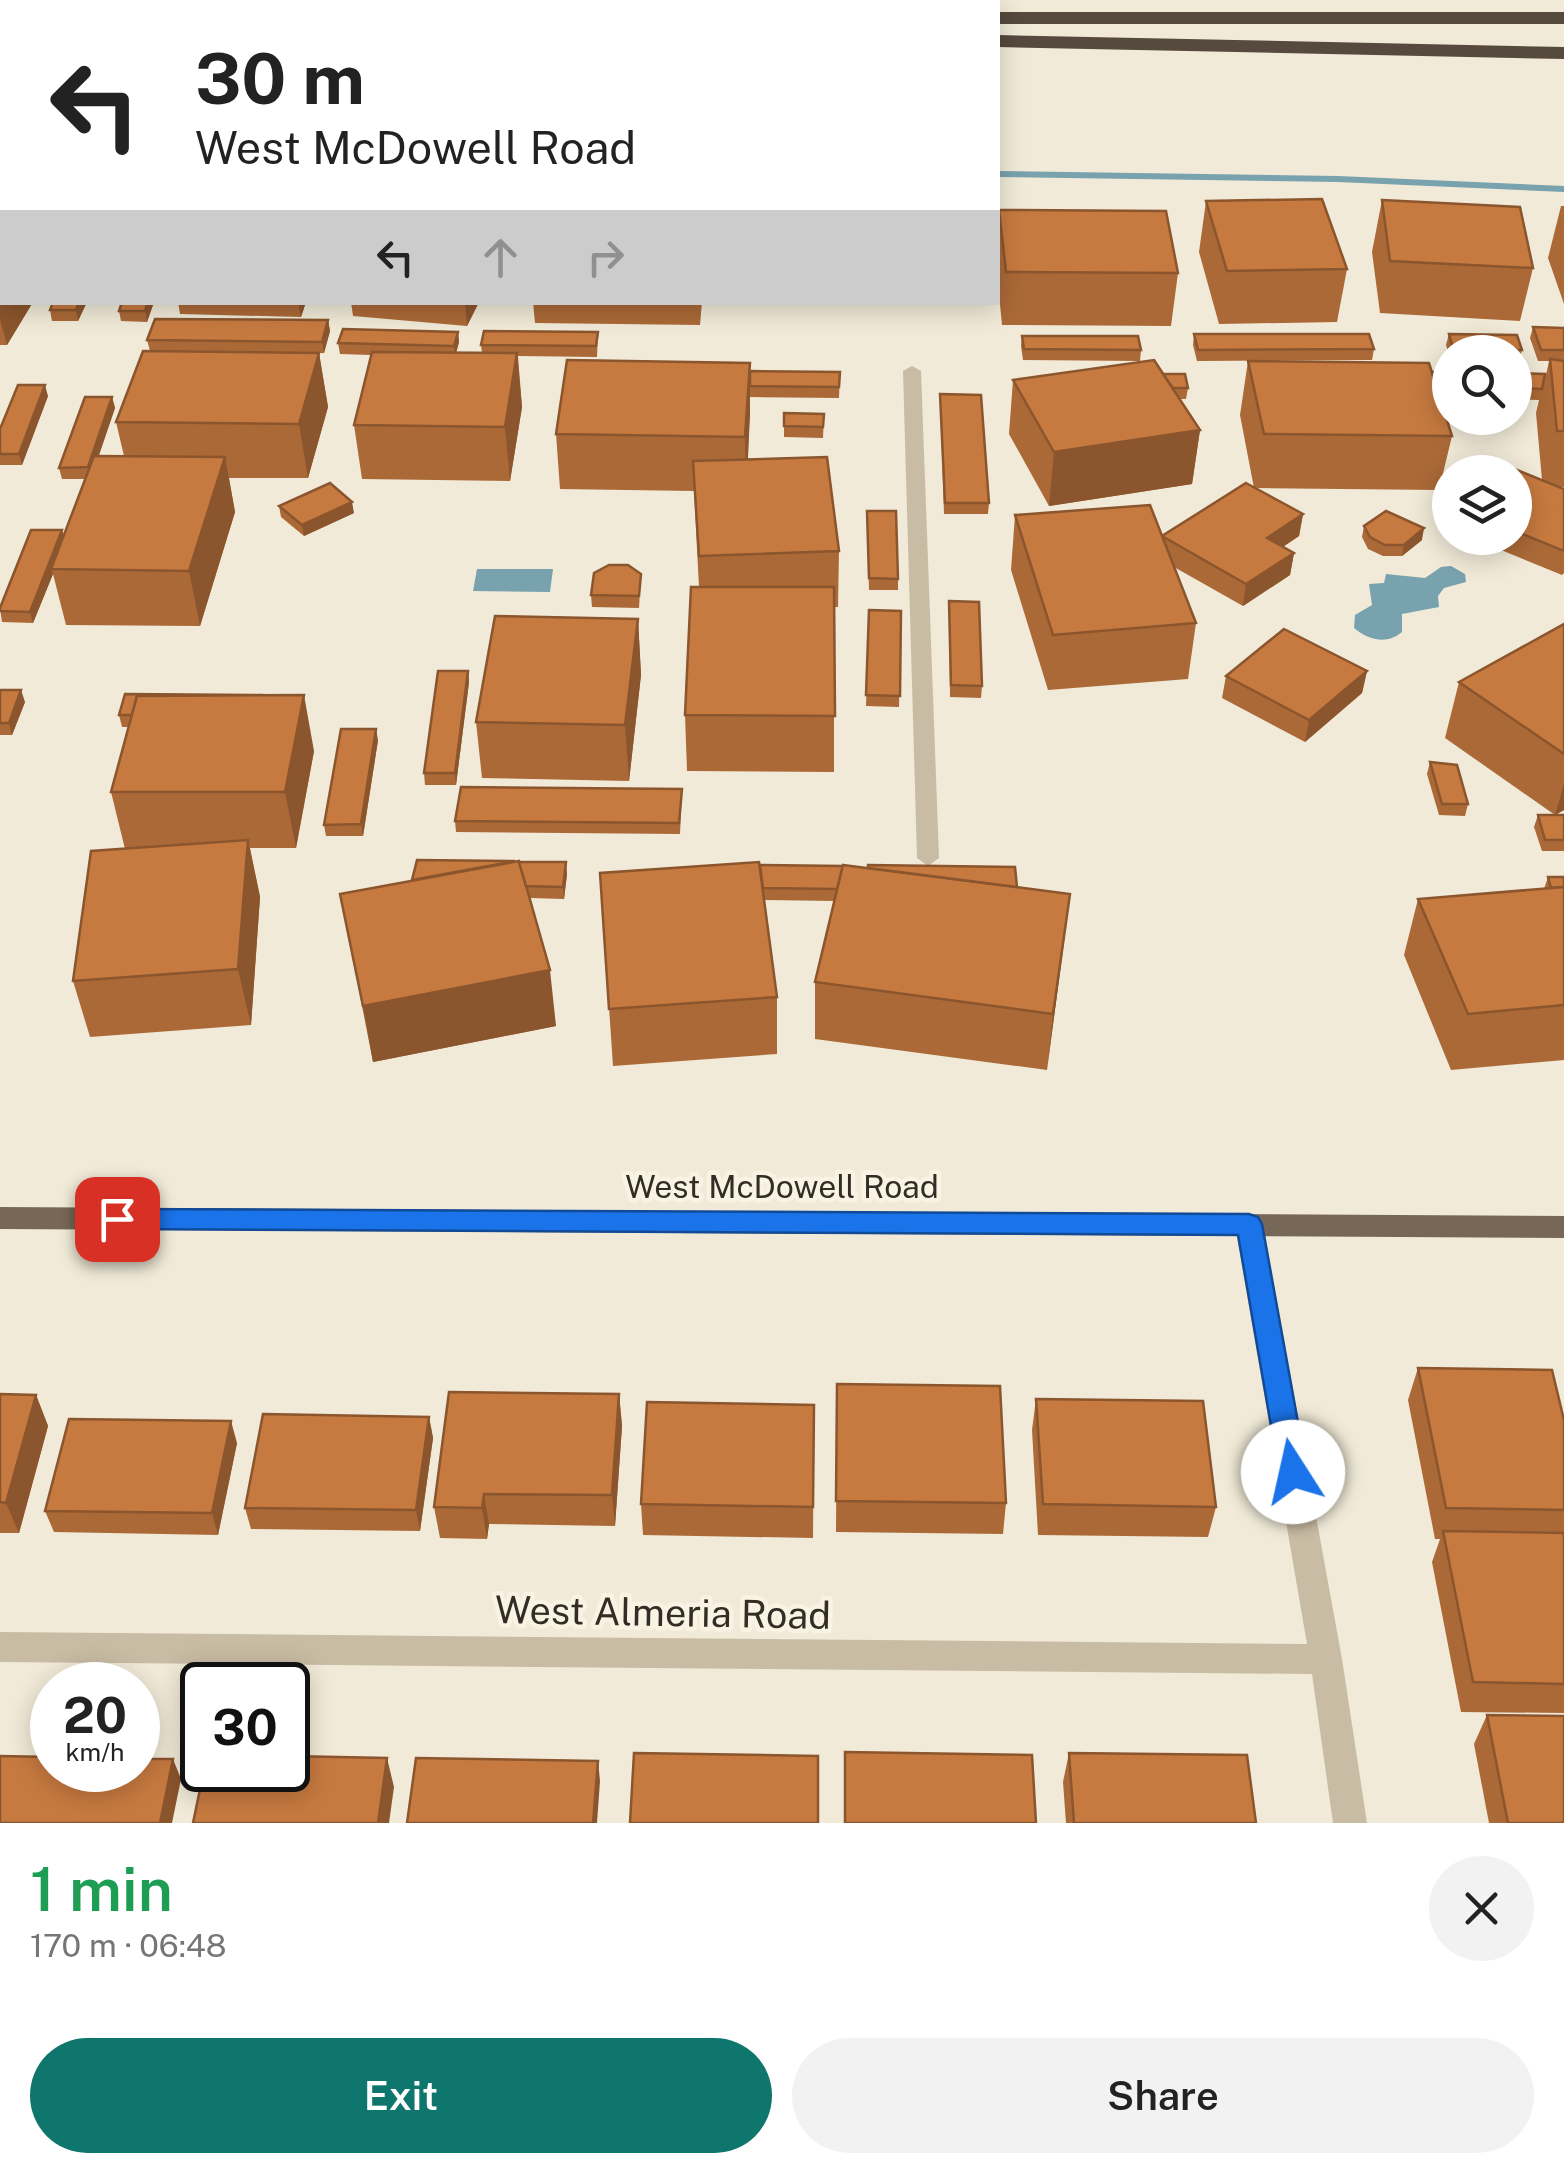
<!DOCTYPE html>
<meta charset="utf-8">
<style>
:root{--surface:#fff;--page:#f2f2f2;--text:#222;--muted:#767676;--accent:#0f766e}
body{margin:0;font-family:"Public Sans",sans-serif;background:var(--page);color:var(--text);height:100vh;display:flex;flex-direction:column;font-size:38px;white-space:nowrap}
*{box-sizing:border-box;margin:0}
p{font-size:32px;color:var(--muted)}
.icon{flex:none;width:55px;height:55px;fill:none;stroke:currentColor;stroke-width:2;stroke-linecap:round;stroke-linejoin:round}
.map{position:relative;height:1823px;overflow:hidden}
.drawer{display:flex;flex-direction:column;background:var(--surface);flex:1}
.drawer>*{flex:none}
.top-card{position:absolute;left:0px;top:0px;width:1000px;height:305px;box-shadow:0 5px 25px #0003;background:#fff;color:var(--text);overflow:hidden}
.buttons{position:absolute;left:1432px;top:335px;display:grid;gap:20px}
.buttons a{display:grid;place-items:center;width:100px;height:100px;border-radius:50%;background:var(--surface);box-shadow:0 5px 25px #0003;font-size:50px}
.speed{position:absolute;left:30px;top:1662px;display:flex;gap:20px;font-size:50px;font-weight:700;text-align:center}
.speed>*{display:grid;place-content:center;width:130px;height:130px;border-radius:50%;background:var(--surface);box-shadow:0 5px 25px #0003;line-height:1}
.speed small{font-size:25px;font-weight:400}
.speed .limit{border:5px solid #111;border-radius:15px;background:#fff;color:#111}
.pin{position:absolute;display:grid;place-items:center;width:85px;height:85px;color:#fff;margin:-42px;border-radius:20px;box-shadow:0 5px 15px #0006}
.me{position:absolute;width:110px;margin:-55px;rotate:350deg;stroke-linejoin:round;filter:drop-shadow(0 0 8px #0008)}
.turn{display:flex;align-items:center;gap:35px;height:210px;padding:0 30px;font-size:45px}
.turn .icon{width:130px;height:130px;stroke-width:2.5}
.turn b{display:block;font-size:70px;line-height:85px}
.lanes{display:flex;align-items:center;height:95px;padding:0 30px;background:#0003;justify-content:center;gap:50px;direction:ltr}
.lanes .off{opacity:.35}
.round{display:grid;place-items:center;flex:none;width:105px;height:105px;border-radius:52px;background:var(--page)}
.summary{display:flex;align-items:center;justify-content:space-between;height:170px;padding:0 30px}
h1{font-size:60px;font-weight:600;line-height:75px;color:#1e9e55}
.action{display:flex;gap:20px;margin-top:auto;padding:20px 30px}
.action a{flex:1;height:115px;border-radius:60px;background:var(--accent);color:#fff;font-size:40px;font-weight:600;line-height:115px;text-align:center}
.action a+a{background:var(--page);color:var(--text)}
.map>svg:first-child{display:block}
.water{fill:#77a2ae}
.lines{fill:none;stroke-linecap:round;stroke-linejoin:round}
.stream{fill:#77a2ae;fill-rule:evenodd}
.service{fill:#c9bca4;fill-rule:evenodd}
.minor{fill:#c9bca4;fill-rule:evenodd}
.primary{fill:#776756;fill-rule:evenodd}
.motorway{fill:#56493d;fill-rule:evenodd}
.wall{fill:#ab6937}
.shaded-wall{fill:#8b552d}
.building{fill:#c77a40;stroke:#8b552d;stroke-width:2.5}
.route{fill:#1a73e8;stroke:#114b97;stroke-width:2.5}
.labels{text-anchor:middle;stroke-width:9;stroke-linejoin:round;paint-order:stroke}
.street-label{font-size:32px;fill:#342d26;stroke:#f9f3e4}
.near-street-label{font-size:38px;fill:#342d26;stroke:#f9f3e4}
</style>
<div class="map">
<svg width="1564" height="1823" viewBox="0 0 1564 1823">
<rect width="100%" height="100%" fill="#f1ead8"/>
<g class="water">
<path d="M1451,566L1465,574L1466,582L1444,588L1438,596L1439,607L1402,614V632C1387,645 1368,640 1354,628L1355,615L1372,605L1369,584L1384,583L1386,574L1425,578L1441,567Z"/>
<path d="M477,569H553L550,592L473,591Z"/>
</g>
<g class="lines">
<g class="stream">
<rect x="0" y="171" width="2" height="6"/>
<path d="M998,171L1338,176L1564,186V192L1338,182L998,177Z"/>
</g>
<path class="service" d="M912,366L921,371L939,858L928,866L917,858L903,371Z"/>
<path class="minor" d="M1249,1214L1259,1217L1263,1225L1342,1659L1367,1823H1333L1312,1674L0,1662V1632L1307,1644L1235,1225L1239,1217Z"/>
<path class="primary" d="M0,1207L1564,1216V1238L0,1229Z"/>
<g class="motorway">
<rect x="0" y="9" width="2" height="12"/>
<rect x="998" y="12" width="566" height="12"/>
<path d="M998,35L1564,47V59L998,47Z"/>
</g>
</g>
<g class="wall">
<path d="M1382,200L1533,268L1520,321L1380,313L1372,252Z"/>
<path d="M1206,201L1347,269L1337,322L1219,324L1199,252Z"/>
<path d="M1561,206H1564V304L1548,258Z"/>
<path d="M999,210L1178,273L1171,326L1002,325L998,284Z"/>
<path d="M0,218L2,302H33L7,345H0Z"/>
<path d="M53,302H87L78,321H52L50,310Z"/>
<path d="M154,302L147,322L121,321L119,311Z"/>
<path d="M178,302H306L301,317L180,314Z"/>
<path d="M351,302H479L467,326L353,316Z"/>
<path d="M533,302H702L700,325L535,323Z"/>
<path d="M328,320L330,331L324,353L150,351L147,340Z"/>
<path d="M1533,327L1564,328V487H1559L1564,489V573L1562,575L1472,538H1515V472L1542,480L1536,413L1539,400L1515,399V373L1546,375L1549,361H1538L1530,338Z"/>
<path d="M458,332L459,342L456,353H482L481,345L598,332L597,357L518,356L522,407L510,481L362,479L354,425L371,355L340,354L338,343Z"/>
<path d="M1194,334L1374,349L1372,360L1197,361L1193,345Z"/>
<path d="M1449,334L1522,350L1519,361H1515V352H1450V358L1446,345Z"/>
<path d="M1022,336L1141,350L1140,361L1023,360L1021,346Z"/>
<path d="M319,353L328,407L308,478H229L235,512L200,626L66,625L53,574L33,623L2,622L0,608L62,530L64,537L86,479H62L59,468L112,397L115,408L98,456H124L116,422Z"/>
<path d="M1248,361L1432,372L1449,386L1446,397H1440L1452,436L1439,490L1256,488L1303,514L1299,536L1283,547L1294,553L1290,575L1243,606L1174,567L1196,623L1188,679L1048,690L1011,570L1015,515L1162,535L1254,488L1240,415Z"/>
<path d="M750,371L840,372L839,398L750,397L748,459L839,551L838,607H834V772L687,771L685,715L699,587L694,491L560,489L556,434Z"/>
<path d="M1163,374L1188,388L1186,399H1180L1200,430L1192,484L1049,506L1009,434L1013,380Z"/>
<path d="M940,394L989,503L988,514H944Z"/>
<path d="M48,396L22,465H0V429Z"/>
<path d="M784,413L824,414L823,438L784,437Z"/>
<path d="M279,506L354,513L304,536L281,517Z"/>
<path d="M867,522L898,579V590H869Z"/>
<path d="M1364,526L1422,540L1402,556H1383L1368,549L1362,537Z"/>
<path d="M641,574L639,608L592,607L591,595Z"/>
<path d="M949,601L982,686L981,698L950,697Z"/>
<path d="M869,610L901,611L899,707L866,706Z"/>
<path d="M638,619L641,675L629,781L482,778L476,722Z"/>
<path d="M1564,624V810L1555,815L1445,738L1459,682Z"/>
<path d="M468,671L469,682L456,785H425L424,773Z"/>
<path d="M1367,671L1362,693L1305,742L1222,698L1226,676Z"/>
<path d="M0,690L25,702L12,735H0Z"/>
<path d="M125,694L314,751L296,848H250L260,897L251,1025L90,1037L73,981L125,849L111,792L129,727H122L119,715Z"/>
<path d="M378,740L363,836H326L324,825Z"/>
<path d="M1430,762L1468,804L1465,816L1439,815L1427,774Z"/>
<path d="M682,789L680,834L456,832L455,821Z"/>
<path d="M1538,815H1564V851H1542L1534,827Z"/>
<path d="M731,864L760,865L1017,887L1070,894L1047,1070L815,1039V982L835,901L764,900L777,997V1054L613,1066L600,873Z"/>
<path d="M567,874L564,899L530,898L556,1026L373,1062L340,894Z"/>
<path d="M1548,877H1564V1060L1451,1070L1404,955L1418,899L1544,889Z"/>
<path d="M1418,1368L1564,1420V1713L1461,1712L1432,1562L1440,1539H1435L1408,1400Z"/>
<path d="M837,1384L1006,1503L1003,1534L836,1532Z"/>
<path d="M0,1394L36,1395L48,1426L19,1533H0Z"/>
<path d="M619,1394L622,1426L615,1526L489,1524L487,1539L440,1538L434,1507Z"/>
<path d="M1036,1399L1216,1507L1208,1537L1038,1535L1032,1430Z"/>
<path d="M814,1405L813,1538L643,1535L641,1504Z"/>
<path d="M429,1417L433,1438L420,1531L251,1529L245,1508Z"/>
<path d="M237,1443L218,1535L54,1532L45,1511Z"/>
<path d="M1487,1715L1564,1823H1489L1474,1744Z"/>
<path d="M1069,1753L1256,1823H1066L1063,1782Z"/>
</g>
<g class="shaded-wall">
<path d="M2,277V302H33L7,345L0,319V281Z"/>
<path d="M79,302H87L78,321L76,310Z"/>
<path d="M148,302H154L147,322L145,311Z"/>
<path d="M298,302H306L301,317Z"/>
<path d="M465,302H479L467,326Z"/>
<path d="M328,320L330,331L324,353L322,342Z"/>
<path d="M458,332L459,342L455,357L454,346Z"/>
<path d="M319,353L328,407L308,478L299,424Z"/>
<path d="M517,353L522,407L510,481L505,427Z"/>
<path d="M750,363V416L746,491L745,437Z"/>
<path d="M45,385L48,396L22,465L19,454Z"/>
<path d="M112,397L115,408L91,479L88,467Z"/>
<path d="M1200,430L1192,484L1049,506L1054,452Z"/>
<path d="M225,457L235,512L200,626L189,571Z"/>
<path d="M352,502L354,513L304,536L302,525Z"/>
<path d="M1303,514L1299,536L1263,560L1267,538Z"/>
<path d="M1424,528L1422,540L1402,556L1404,545Z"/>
<path d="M62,530L65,542L51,569L53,574L33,623L30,612Z"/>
<path d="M1294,553L1290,575L1243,606L1246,584Z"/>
<path d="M638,619L641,675L629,781L625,725Z"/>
<path d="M468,671L469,682L456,785L455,773Z"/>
<path d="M1367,671L1362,693L1305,742L1309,720Z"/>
<path d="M21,690L25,702L12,735L9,723Z"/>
<path d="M304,695L314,751L296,848L285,792Z"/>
<path d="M376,729L378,740L363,836L361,824Z"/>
<path d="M1564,784V810L1555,815Z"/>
<path d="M248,840L260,897L251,1025L238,969Z"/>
<path d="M566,862L567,874L564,899L563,887Z"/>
<path d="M1070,894L1063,950L1047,1070L1053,1014Z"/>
<path d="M550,970L556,1026L373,1062L363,1006Z"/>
<path d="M619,1394L622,1426L615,1526L612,1495Z"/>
<path d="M36,1395L48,1426L19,1533L6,1503Z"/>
<path d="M429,1417L433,1438L420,1531L416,1510Z"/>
<path d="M231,1421L237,1443L218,1535L212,1513Z"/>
<path d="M484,1494L489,1524L487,1539L482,1508Z"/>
<path d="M387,1758L394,1787L389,1823H378Z"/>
<path d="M173,1759L181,1779L172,1823H160Z"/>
<path d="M598,1761L600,1781L597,1823H593Z"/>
</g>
<g class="building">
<path d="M1322,199L1347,269L1227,271L1206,201Z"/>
<path d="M1382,200L1520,207L1533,268L1390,261Z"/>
<path d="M999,210L1166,211L1178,273L1006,272Z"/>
<path d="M0,218H2V277L0,281Z"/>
<path d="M53,302H79L76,310H50Z"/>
<path d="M122,302H148L145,311H119Z"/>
<path d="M155,319L328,320L322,342L147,340Z"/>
<path d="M1533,327L1564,328V350H1541Z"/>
<path d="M343,329L458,332L454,346L338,343Z"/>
<path d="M484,331L598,332L596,346L481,345Z"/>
<path d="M1194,334H1369L1374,349L1198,350Z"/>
<path d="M1449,334L1517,335L1522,350L1453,348Z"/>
<path d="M1022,336H1138L1141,350L1024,349Z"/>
<path d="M143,351L319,353L299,424L116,422Z"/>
<path d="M372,352L517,353L505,427L354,425Z"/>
<path d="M1550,359L1564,361V431H1557Z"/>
<path d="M567,360L750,363L745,437L556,434Z"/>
<path d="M1154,360L1200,430L1054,452L1013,380Z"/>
<path d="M1248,361L1429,363L1452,436L1264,434Z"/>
<path d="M750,371L840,372L839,387L750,386Z"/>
<path d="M1432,372H1444L1449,386H1436Z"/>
<path d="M1515,373L1545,374L1542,389L1515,388Z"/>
<path d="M1163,374H1185L1188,388H1173Z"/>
<path d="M18,385H45L19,454H0V429Z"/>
<path d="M940,394L981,395L989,503H945Z"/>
<path d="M85,397H112L88,467L59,468Z"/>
<path d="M784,413L824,414L823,427L784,426Z"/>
<path d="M94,456L225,457L189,571L51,569Z"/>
<path d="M827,457L839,551L699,556L693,461Z"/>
<path d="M1507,466L1564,489V551L1515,531V472H1500Z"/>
<path d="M330,483L352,502L302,525L279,506Z"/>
<path d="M1246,483L1303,514L1267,538L1294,553L1246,584L1162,536Z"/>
<path d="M1150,505L1196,623L1053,635L1015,515Z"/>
<path d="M867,511H896L898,579L869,578Z"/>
<path d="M1386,511L1424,528L1404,545H1385L1370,537L1364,526Z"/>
<path d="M31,530H62L30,612L0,611V608Z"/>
<path d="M609,565H628L641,574L639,596L591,595L594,573Z"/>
<path d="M691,587H834L835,716L685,715Z"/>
<path d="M949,601L979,602L982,686L951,685Z"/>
<path d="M869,610L901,611L900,696L866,695Z"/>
<path d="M495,616L638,619L625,725L476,722Z"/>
<path d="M1564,624V754L1459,682Z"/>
<path d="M1284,629L1367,671L1309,720L1226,676Z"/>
<path d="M438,671H468L455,773H424Z"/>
<path d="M0,690H21L9,723H0Z"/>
<path d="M125,694L263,695L137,696L132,715H119Z"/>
<path d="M304,695L285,792H111L137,696Z"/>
<path d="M341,729H376L361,824L324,825Z"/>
<path d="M1430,762L1457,765L1468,804H1442Z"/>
<path d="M461,787L682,789L679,823L455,821Z"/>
<path d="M1538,815H1564V840H1545Z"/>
<path d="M248,840L238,969L73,981L91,851Z"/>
<path d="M417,860L515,861L412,880Z"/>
<path d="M519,861L550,970L363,1006L340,894Z"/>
<path d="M519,862H566L563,887L526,886Z"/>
<path d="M759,862L777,997L609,1009L600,873Z"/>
<path d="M760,865L843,866L837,889L763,888Z"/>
<path d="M843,865L1070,894L1053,1014L815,982Z"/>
<path d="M868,865L1015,867L1017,887L868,868Z"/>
<path d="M1548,877H1564V887L1551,888Z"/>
<path d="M1564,887V1005L1468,1014L1418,899Z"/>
<path d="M1418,1368L1552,1370L1564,1420V1510L1446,1508Z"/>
<path d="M837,1384L1000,1386L1006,1503L836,1501Z"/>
<path d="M449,1392L619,1394L612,1495L484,1494L482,1508L434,1507Z"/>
<path d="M0,1394L36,1395L6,1503L0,1502Z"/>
<path d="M1036,1399L1203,1401L1216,1507L1043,1504Z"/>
<path d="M647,1402L814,1405L813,1507L641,1504Z"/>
<path d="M263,1414L429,1417L416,1510L245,1508Z"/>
<path d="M69,1419L231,1421L212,1513L45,1511Z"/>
<path d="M1443,1531L1564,1533V1684L1473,1682Z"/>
<path d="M1487,1715L1564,1716V1823H1508Z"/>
<path d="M845,1752L1032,1755L1036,1823H845Z"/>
<path d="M634,1753L818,1756V1823H630Z"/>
<path d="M1069,1753L1247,1755L1256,1823H1074Z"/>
<path d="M0,1756L52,1757V1770H138V1759H173L160,1823H0Z"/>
<path d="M288,1756L387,1758L378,1823H193L204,1770H288Z"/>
<path d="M416,1758L598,1761L593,1823H407Z"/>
</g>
<path class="route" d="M117,1209L1249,1214L1258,1217L1262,1224L1307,1472L1303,1480L1293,1484L1283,1480L1279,1472L1238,1235L117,1229L108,1226L104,1219L108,1212Z"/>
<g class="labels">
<g class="street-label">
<text x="782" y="1198">West McDowell Road</text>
</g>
<g class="near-street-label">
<text transform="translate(663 1613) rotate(1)" y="13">West Almeria Road</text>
</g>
</g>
</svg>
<div class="buttons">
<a><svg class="icon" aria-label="search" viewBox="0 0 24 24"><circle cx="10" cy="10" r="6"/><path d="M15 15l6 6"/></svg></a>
<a><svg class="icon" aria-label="layers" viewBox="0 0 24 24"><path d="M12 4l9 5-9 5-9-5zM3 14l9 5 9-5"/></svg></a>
</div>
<div class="speed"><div>20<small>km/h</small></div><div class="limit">30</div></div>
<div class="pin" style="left:117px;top:1219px;background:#d93025"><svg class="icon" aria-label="arrive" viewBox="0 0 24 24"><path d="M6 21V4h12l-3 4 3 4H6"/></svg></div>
<svg class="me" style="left:1293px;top:1472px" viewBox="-20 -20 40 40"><circle r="19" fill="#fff"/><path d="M0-13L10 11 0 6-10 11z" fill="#1a73e8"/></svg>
<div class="top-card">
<div class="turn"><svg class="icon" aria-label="left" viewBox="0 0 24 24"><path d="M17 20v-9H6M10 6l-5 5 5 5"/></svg><div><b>30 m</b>West McDowell Road</div></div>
<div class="lanes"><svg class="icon" aria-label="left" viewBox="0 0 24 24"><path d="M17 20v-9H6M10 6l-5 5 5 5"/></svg><svg class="icon off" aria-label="ahead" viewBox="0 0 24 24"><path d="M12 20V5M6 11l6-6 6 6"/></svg><svg class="icon off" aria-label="right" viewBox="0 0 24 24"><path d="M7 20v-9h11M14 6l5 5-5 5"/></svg></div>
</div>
</div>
<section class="drawer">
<div class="summary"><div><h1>1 min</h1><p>170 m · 06:48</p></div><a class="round"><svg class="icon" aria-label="close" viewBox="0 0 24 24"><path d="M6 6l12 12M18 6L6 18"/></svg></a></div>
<div class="action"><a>Exit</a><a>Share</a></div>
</section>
